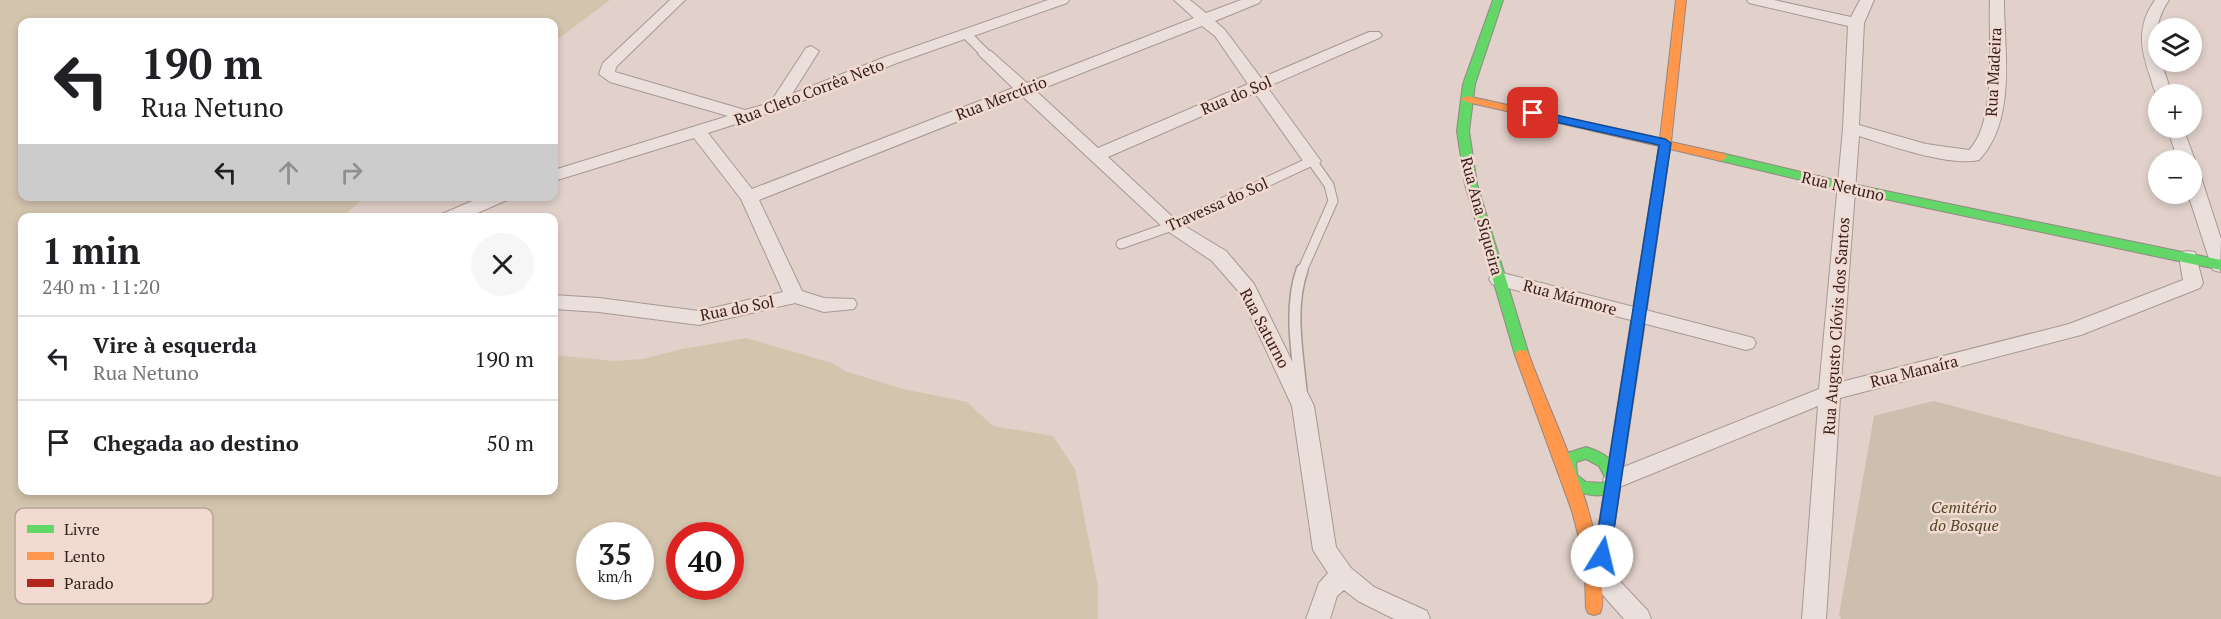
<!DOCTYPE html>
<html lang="pt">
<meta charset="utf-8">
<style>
:root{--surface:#fff;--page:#f6f6f6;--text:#202124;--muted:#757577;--line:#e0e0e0}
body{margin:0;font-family:"PT Serif",serif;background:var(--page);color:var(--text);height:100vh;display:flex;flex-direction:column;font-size:22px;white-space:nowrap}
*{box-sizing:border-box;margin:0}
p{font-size:20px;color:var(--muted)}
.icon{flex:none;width:33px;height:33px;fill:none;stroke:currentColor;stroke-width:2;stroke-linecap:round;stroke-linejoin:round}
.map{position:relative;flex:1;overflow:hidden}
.sheet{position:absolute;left:18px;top:213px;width:540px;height:282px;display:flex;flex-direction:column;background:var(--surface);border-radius:12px;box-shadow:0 3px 9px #0003}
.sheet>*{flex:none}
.guide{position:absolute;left:18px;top:18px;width:540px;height:183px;border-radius:12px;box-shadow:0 3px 9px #0003;background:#fff;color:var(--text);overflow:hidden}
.tools{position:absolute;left:2148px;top:18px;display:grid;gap:12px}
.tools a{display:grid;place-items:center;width:54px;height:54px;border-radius:50%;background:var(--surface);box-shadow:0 3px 9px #0003;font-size:30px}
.speed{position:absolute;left:576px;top:522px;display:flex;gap:12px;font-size:30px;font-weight:700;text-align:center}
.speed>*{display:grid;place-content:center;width:78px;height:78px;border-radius:50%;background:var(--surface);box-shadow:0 3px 9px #0003;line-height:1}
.speed small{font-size:15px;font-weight:400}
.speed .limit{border:9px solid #d22;background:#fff;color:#111}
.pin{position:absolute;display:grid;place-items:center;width:51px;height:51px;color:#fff;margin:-26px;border-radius:12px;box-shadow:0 3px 9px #0006}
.me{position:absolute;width:66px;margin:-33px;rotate:9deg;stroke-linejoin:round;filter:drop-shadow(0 0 4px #0008)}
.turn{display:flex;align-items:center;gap:21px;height:126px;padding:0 24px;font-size:27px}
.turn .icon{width:78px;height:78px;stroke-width:2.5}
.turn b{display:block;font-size:42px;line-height:51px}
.lanes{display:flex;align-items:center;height:57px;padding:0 24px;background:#0003;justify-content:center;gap:30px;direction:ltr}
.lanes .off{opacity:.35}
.round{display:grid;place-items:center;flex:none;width:63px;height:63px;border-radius:32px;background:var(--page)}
.summary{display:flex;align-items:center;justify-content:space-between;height:102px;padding:0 24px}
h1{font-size:36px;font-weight:600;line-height:45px}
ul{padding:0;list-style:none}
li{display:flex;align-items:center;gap:18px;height:84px;padding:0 24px;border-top:2px solid var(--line)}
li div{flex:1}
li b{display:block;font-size:22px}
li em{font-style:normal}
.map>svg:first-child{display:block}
.green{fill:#d3c4ad;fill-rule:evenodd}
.cemetery{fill:#cdbfad}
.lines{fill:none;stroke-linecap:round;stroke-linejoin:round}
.lane-far1-casing{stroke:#a69894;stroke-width:11}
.lane-casing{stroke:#a69894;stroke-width:14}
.street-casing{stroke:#a69894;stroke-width:2}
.fast-casing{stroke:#958783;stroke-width:2}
.slow-casing{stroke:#958783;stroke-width:2}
.jam-casing{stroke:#958783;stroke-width:2}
.lane-far1{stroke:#eadfdb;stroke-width:9}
.lane{stroke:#eadfdb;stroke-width:11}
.street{fill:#eadfdb;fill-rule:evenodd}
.fast{fill:#63d668;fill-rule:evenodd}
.slow{fill:#ff974d;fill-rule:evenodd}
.jam{fill:#b3261e;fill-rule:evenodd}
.route{fill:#1a73e8;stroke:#114b97;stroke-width:1.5}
.labels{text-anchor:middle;stroke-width:5;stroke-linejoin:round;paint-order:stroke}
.street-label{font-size:16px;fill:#331f1d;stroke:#f2dad0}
.park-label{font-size:16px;font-style:italic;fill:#4d4825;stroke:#f2dad0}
.key{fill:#f2dad0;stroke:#b9a29a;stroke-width:1.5}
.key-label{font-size:16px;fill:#331f1d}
</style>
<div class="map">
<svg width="2221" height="619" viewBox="0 0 2221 619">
<rect width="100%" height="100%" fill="#e1d1ca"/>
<path class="green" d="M0,0H610L554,42V22H22V196L365,197L342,217L22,218V490H554V355L614,361L643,359L682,349L746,338L832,363L845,371L903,389L967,402L993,426L1053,436L1075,469L1098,587V619H0ZM590,536H640V586H590ZM680,536H730V586H680Z"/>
<path class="cemetery" d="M1934,401L2221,477V619H1841L1839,615L1874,416Z"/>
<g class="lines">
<g class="lane-far1-casing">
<g id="lane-far1">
<path d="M966,34L986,54"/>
<path d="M1121,244L1172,226L1312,161L1329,185L1333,201L1302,271"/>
</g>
</g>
<g class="lane-casing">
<path id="lane" d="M1301,390C1297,351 1289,307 1302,270"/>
</g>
<g class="street-casing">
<g id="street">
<path d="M670,0H685L616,67L615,72L745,110L770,103L806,48L811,46L819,51L792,94L885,57L1048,0H1069L1067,3L897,63L782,109L708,133L752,189L1013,88L981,57L978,54L981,51H991L1027,83L1194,18L1174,0H1190L1206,13L1241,0H1261L1259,3L1215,21L1225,30L1261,78L1369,32H1379L1382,35L1379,38L1267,87L1318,157L1321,161L1318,165H1306L1255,93L1108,157L1178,222L1226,251L1254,284L1314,406L1336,547L1351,568L1374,587L1427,611L1430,619H1394L1358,601L1344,590L1337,596L1330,619H1306L1319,583L1328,573L1313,550L1292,406L1239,292L1212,261L1166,230L1022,96L759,200L802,291L824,298L854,299L857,304L854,309L824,312L795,303L699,325L599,312L554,309V295L599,298L699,311L783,292L741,199L694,138L554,181V170L728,116L610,82L599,74L603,63ZM1202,26L1215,36L1248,84L1098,148L1036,91Z"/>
<path d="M1747,0H1774L1851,17L1860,0H1874L1864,23L1859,125L1926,144L1969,150C1998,120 1988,40 1990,0H2004C2004,50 2017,120 1979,160C1951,167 1887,145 1859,136L1841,382L2069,324L2183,280L2179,257L2181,252L2188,251L2195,252L2203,283L2200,288L2081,335L1840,398L1826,619H1802L1818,406L1622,486L1614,489L1606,486L1603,480L1606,474L1819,389L1843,128L1848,26L1749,3Z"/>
<path d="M2155,0H2169C2153,24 2158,35 2158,62H2161L2172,94H2158V97C2154,91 2152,83 2150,76C2140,48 2137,25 2155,0Z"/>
<path d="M2167,128H2183L2195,160L2192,164V160H2178Z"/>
<path d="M2192,171L2198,173L2201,177L2221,239L2220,272L2213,270L2211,265L2188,194H2192Z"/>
<path d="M484,196H510L507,200L466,218H439L442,214Z"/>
<path d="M1499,272L1746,336L1753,338L1756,343L1753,348L1746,350L1492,284L1489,279L1492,274Z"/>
<path d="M1595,560L1603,563L1648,611L1651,619H1624L1587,577L1583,570L1587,563Z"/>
</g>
</g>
<g class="fast-casing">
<g id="fast">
<path d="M1493,0H1503L1475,84L1469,131L1477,184L1529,355L1527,359H1517L1515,355L1465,184L1457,131L1463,84Z"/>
<path d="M1721,153L1847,183L2221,260V270L1847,191L1717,160L1715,157Z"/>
<path d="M1586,447C1605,453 1616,460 1622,480L1612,493C1587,502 1548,485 1564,454ZM1586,459L1599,466L1606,479L1603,483L1586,482L1577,475L1576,462Z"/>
</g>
</g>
<g class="slow-casing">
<g id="slow">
<path d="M1676,0H1686L1671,142L1725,154L1727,157L1721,161L1670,149L1644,328L1637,333L1630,328L1659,146L1467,102L1461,99L1467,96L1660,139Z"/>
<path d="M1522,350L1527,351L1529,355C1556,429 1598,506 1602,586C1602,595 1604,605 1600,613L1594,615L1588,613L1586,608L1585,575L1580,542L1572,511L1515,355L1517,351Z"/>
</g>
</g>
<g class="jam-casing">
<path id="jam" d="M1637,323L1644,328L1609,562L1607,567L1601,569L1595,567L1593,562L1630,328Z"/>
</g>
<use href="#lane-far1" class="lane-far1"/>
<use href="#lane" class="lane"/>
<use href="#street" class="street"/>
<use href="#fast" class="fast"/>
<use href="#slow" class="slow"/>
<use href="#jam" class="jam"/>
</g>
<path class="route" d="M1533,110L1665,139L1671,143L1610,556L1608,561L1602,563L1597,561L1594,556L1659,145L1529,116L1527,113Z"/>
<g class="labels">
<g class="street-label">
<text transform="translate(1993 72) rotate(-87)" y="6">Rua Madeira</text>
<text transform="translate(809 92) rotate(-21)" y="6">Rua Cleto Corrêa Neto</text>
<text transform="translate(1236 95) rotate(-23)" y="6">Rua do Sol</text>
<text transform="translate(1001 98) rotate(-21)" y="6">Rua Mercúrio</text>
<text transform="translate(1843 186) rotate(13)" y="6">Rua Netuno</text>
<text transform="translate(1217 204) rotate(-24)" y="6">Travessa do Sol</text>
<text transform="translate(1482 216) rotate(75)" y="6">Rua Ana Siqueira</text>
<text transform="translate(1570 297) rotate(15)" y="6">Rua Mármore</text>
<text transform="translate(737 308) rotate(-11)" y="6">Rua do Sol</text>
<text transform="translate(1836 326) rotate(-86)" y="6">Rua Augusto Clóvis dos Santos</text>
<text transform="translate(1265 328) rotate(62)" y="6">Rua Saturno</text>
<text transform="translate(1914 371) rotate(-14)" y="6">Rua Manaíra</text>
</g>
<g class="park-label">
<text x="1964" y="513">Cemitério<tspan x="1964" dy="18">do Bosque</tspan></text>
</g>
</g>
<rect x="15" y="508" width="198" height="96" rx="9" class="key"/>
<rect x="27" y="525" width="27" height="8" fill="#63d668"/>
<rect x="27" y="552" width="27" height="8" fill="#ff974d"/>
<rect x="27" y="579" width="27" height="8" fill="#b3261e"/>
<g class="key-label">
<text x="64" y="535">Livre</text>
<text x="64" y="562">Lento</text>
<text x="64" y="589">Parado</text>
</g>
</svg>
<div class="tools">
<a><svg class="icon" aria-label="layers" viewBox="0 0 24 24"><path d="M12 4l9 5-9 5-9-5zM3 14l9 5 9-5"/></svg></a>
<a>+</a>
<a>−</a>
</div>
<div class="speed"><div>35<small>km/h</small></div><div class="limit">40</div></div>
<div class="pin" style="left:1533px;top:113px;background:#d93025"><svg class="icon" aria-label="arrive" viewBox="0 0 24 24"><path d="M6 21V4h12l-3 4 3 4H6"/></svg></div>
<svg class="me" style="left:1602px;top:556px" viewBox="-20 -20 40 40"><circle r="19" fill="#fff"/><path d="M0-13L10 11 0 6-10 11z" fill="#1a73e8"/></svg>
<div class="guide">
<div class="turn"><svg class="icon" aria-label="left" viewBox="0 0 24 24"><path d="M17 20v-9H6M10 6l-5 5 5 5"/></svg><div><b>190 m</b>Rua Netuno</div></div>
<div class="lanes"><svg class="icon" aria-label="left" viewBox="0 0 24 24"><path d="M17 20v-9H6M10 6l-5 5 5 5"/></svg><svg class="icon off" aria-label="ahead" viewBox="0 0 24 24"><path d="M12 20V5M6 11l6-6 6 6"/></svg><svg class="icon off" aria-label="right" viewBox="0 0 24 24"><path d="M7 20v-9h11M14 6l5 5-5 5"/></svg></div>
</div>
<section class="sheet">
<div class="summary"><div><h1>1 min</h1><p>240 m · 11:20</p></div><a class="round"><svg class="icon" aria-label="close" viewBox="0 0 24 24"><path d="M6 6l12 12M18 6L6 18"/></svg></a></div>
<ul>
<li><svg class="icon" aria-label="left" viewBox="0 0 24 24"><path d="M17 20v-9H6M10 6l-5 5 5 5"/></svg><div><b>Vire à esquerda</b><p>Rua Netuno</p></div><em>190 m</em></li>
<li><svg class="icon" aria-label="arrive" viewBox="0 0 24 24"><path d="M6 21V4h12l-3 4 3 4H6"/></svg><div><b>Chegada ao destino</b></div><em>50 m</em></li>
</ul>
</section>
</div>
